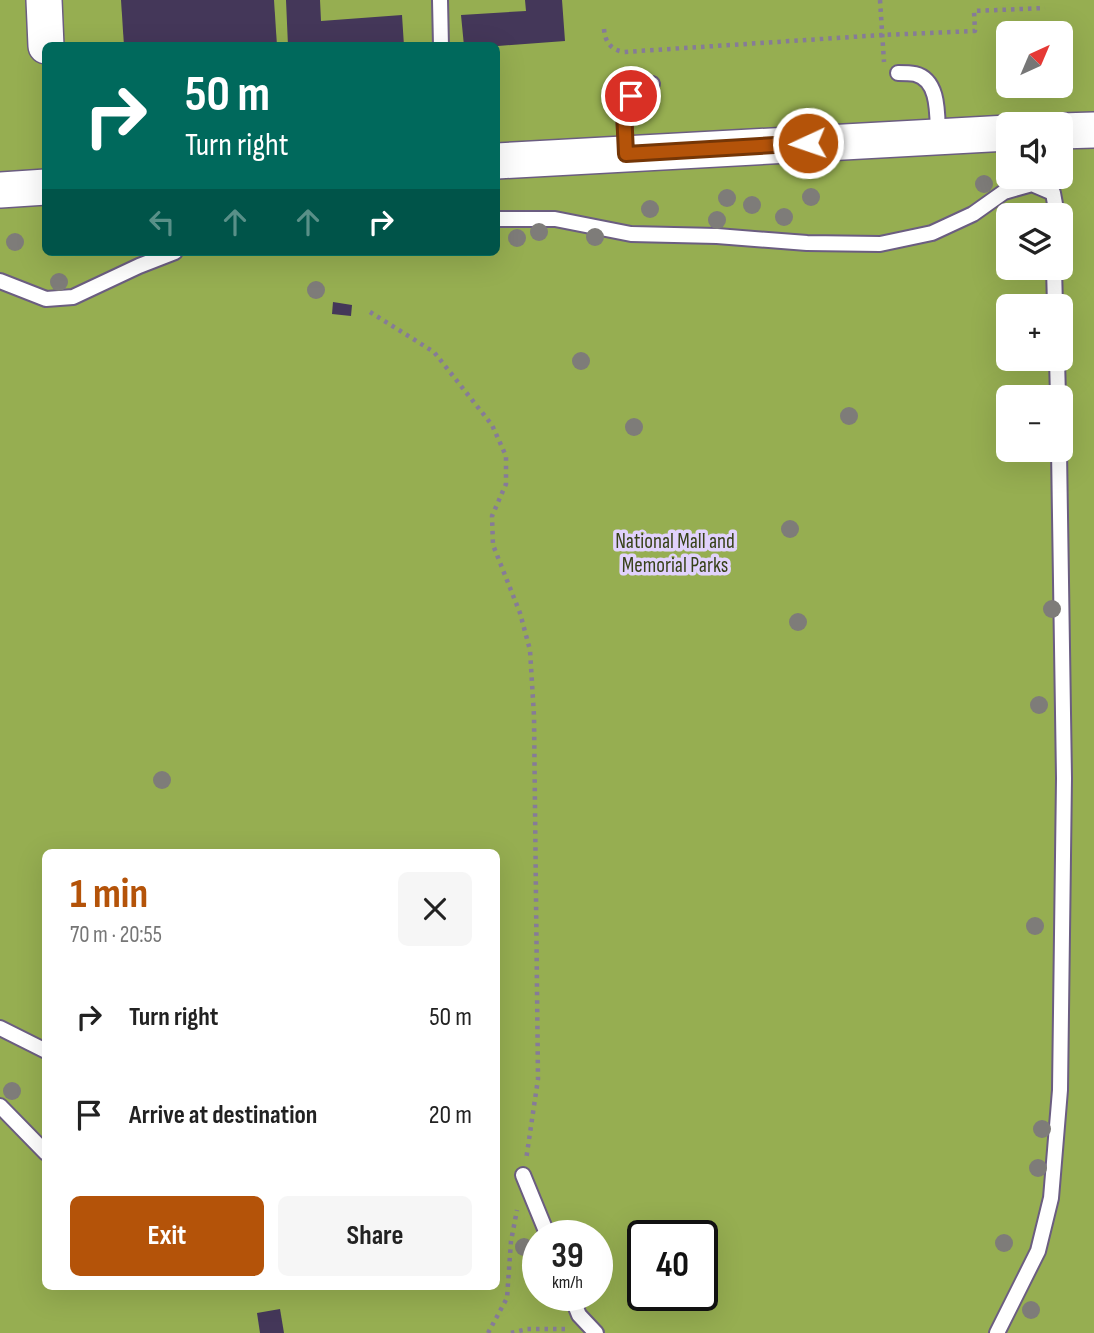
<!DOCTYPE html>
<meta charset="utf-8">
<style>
:root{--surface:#fff;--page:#f6f6f6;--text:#222;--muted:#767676;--accent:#b45309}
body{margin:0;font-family:"Sofia Sans Condensed",sans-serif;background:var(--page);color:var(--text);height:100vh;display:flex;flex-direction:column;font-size:26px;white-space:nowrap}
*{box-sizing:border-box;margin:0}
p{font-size:23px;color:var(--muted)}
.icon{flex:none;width:38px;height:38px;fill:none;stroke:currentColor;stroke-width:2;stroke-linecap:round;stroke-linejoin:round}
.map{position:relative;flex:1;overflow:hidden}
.side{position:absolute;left:42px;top:849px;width:458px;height:441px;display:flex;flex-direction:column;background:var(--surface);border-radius:10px;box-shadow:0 7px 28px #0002}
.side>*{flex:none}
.banner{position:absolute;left:42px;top:42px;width:458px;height:214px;border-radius:10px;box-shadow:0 7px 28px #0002;background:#00695c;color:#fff;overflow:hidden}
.needle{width:46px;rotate:44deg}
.tools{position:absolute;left:996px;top:21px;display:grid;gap:14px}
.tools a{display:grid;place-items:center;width:77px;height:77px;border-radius:10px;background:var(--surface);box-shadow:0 7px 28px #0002;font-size:35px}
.speed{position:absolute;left:522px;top:1220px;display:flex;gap:14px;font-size:35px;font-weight:700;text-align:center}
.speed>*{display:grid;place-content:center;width:91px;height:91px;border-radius:50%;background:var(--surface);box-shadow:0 7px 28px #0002;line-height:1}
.speed small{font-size:18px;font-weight:400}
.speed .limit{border:4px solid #111;border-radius:10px;background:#fff;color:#111}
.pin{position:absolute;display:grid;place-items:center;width:60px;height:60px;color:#fff;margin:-30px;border:4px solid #fff;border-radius:50%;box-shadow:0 2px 7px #0007}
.me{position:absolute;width:77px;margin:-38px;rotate:267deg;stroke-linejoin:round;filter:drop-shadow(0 0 5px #0008)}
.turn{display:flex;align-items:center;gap:24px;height:147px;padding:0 28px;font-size:32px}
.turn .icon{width:91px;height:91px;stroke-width:2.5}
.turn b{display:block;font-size:49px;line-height:60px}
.lanes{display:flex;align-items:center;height:66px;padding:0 28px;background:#0003;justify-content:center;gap:35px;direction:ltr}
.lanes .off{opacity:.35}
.round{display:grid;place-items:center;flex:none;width:74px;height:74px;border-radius:10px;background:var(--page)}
.summary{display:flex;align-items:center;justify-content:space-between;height:119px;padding:0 28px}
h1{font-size:42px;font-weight:700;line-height:52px;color:var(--accent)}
.primary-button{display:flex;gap:14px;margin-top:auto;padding:14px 28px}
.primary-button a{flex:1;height:80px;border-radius:10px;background:var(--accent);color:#fff;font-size:28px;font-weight:700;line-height:80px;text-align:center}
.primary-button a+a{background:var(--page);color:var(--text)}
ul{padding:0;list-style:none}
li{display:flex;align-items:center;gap:21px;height:98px;padding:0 28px}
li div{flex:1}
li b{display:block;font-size:26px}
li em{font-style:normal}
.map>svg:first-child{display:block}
.green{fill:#96ae51;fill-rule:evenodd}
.building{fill:#443759}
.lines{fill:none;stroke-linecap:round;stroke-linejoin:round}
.service-casing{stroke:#6b5d81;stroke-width:18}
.tertiary-casing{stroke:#6b5d81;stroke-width:38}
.path{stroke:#867b98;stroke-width:4.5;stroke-dasharray:3.5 5;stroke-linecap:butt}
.service{stroke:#fff;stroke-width:14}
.tertiary{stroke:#fff;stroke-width:35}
.tree{fill:#7e7c79}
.route-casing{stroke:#753606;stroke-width:18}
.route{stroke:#b45309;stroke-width:12}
.labels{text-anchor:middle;stroke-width:7;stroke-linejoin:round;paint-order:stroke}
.park-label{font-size:21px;fill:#374119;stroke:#e1d2fc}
</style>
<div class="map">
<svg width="1094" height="1333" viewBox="0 0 1094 1333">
<rect width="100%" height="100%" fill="#d4c5ee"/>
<path class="green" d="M0,0H1094V1333H0ZM1008,33H1060V86H1008ZM46,46H497V252H46ZM1008,124H1060V177H1008ZM1008,215H1060V268H1008ZM1008,306H1060V359H1008ZM1008,397H1060V450H1008ZM46,852H497V1286H46ZM537,1236H597V1295H537ZM642,1236H702V1295H642Z"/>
<g class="building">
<path d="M121,0H274L277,46H124Z"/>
<path d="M286,0H320L321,21L402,15L404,46H288Z"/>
<path d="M525,0H562L565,41L498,46H464L461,15L526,11Z"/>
<path d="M333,302L352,305L351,316L332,314Z"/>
<path d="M280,1309L284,1333H260L257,1313Z"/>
</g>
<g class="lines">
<g class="service-casing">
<g id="service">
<path d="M440,0L441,46"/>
<path d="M898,73C903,73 910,73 915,74C940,80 937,116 938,136"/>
<path d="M626,153L624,110L631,96L652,84"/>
<path d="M497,219H555L631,234L717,236L807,243L880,244L932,233L973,214L1004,192L1032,184L1053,193L1057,215"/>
<path d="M1054,268L1055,306"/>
<path d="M0,281L46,299L73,297L139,266L175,252"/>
<path d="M1057,359L1058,397"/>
<path d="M0,1028L46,1051"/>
<path d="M0,1106L46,1153"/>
<path d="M523,1175L548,1236"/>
<path d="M571,1295L579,1315L596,1333"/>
<path d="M997,1333L1038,1251L1051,1198L1060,1090L1064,778L1059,450"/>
</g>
</g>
<g class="tertiary-casing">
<g id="tertiary">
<path d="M44,0L46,46"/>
<path d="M1060,131L1094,130"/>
<path d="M497,161L1008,133"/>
<path d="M0,190L46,187"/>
</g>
</g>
<g class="path">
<path d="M880,0L884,62"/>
<path d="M604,29C605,42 611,50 624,52L882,35L975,31L974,11L1045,8"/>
<path d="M370,312L434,352L492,425L506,456V484L492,516L493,545L520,613L530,650L534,716L538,1079L526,1160"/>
<path d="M488,1333L507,1298L511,1241L517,1210"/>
<path d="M511,1333L527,1329H566"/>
</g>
<use href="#service" class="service"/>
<use href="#tertiary" class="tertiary"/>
</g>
<g class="tree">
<circle cx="984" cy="184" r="9"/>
<circle cx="811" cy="197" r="9"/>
<circle cx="727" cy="198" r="9"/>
<circle cx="752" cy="205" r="9"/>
<circle cx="650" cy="209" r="9"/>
<circle cx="784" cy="217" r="9"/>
<circle cx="717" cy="220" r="9"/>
<circle cx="539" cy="232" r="9"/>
<circle cx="595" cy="237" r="9"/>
<circle cx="517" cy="238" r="9"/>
<circle cx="15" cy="242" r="9"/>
<circle cx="59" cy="282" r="9"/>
<circle cx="316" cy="290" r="9"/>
<circle cx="581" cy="361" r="9"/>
<circle cx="849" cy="416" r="9"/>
<circle cx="634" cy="427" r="9"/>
<circle cx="790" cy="529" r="9"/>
<circle cx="1052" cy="609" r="9"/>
<circle cx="798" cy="622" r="9"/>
<circle cx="1039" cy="705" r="9"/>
<circle cx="162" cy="780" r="9"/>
<circle cx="1035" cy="926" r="9"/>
<circle cx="12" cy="1091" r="9"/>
<circle cx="1042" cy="1129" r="9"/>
<circle cx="1038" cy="1168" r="9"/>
<circle cx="1004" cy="1243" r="9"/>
<circle cx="524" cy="1247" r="9"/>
<circle cx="1031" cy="1310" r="9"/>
</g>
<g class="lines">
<g class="route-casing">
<path id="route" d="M631,96L624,110L626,154L808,143"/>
</g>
<use href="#route" class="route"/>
</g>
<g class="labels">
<g class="park-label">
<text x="675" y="548">National Mall and<tspan x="675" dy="24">Memorial Parks</tspan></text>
</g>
</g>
</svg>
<div class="tools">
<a><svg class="needle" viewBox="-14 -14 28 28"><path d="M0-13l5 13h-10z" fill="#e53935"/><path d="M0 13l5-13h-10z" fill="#767676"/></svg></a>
<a><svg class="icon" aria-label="sound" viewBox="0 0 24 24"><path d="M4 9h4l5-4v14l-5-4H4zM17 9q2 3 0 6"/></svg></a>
<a><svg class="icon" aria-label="layers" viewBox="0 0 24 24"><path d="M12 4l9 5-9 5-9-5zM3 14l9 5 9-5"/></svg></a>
<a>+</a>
<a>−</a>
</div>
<div class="speed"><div>39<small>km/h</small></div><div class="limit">40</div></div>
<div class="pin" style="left:631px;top:96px;background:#d93025"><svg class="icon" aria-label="arrive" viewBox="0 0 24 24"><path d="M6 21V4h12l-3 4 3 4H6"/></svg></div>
<svg class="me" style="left:808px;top:143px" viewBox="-20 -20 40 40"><circle r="17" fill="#b45309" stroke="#fff" stroke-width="3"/><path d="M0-11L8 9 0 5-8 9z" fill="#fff"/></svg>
<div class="banner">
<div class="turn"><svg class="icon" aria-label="right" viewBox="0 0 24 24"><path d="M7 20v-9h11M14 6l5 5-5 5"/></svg><div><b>50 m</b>Turn right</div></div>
<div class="lanes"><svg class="icon off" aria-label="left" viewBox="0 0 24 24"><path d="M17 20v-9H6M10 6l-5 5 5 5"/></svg><svg class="icon off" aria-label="ahead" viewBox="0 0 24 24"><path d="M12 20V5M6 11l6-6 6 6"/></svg><svg class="icon off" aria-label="ahead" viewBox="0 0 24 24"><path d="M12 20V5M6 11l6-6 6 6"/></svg><svg class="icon" aria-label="right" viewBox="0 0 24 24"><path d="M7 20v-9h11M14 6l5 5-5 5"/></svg></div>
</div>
<section class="side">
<div class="summary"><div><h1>1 min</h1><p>70 m · 20:55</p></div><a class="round"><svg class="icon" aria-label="close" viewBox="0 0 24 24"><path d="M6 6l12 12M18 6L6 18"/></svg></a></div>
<ul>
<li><svg class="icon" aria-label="right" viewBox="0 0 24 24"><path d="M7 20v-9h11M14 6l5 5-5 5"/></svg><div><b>Turn right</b></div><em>50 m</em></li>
<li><svg class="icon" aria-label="arrive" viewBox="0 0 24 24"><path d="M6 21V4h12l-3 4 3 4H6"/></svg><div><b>Arrive at destination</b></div><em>20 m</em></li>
</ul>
<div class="primary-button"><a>Exit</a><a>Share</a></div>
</section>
</div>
